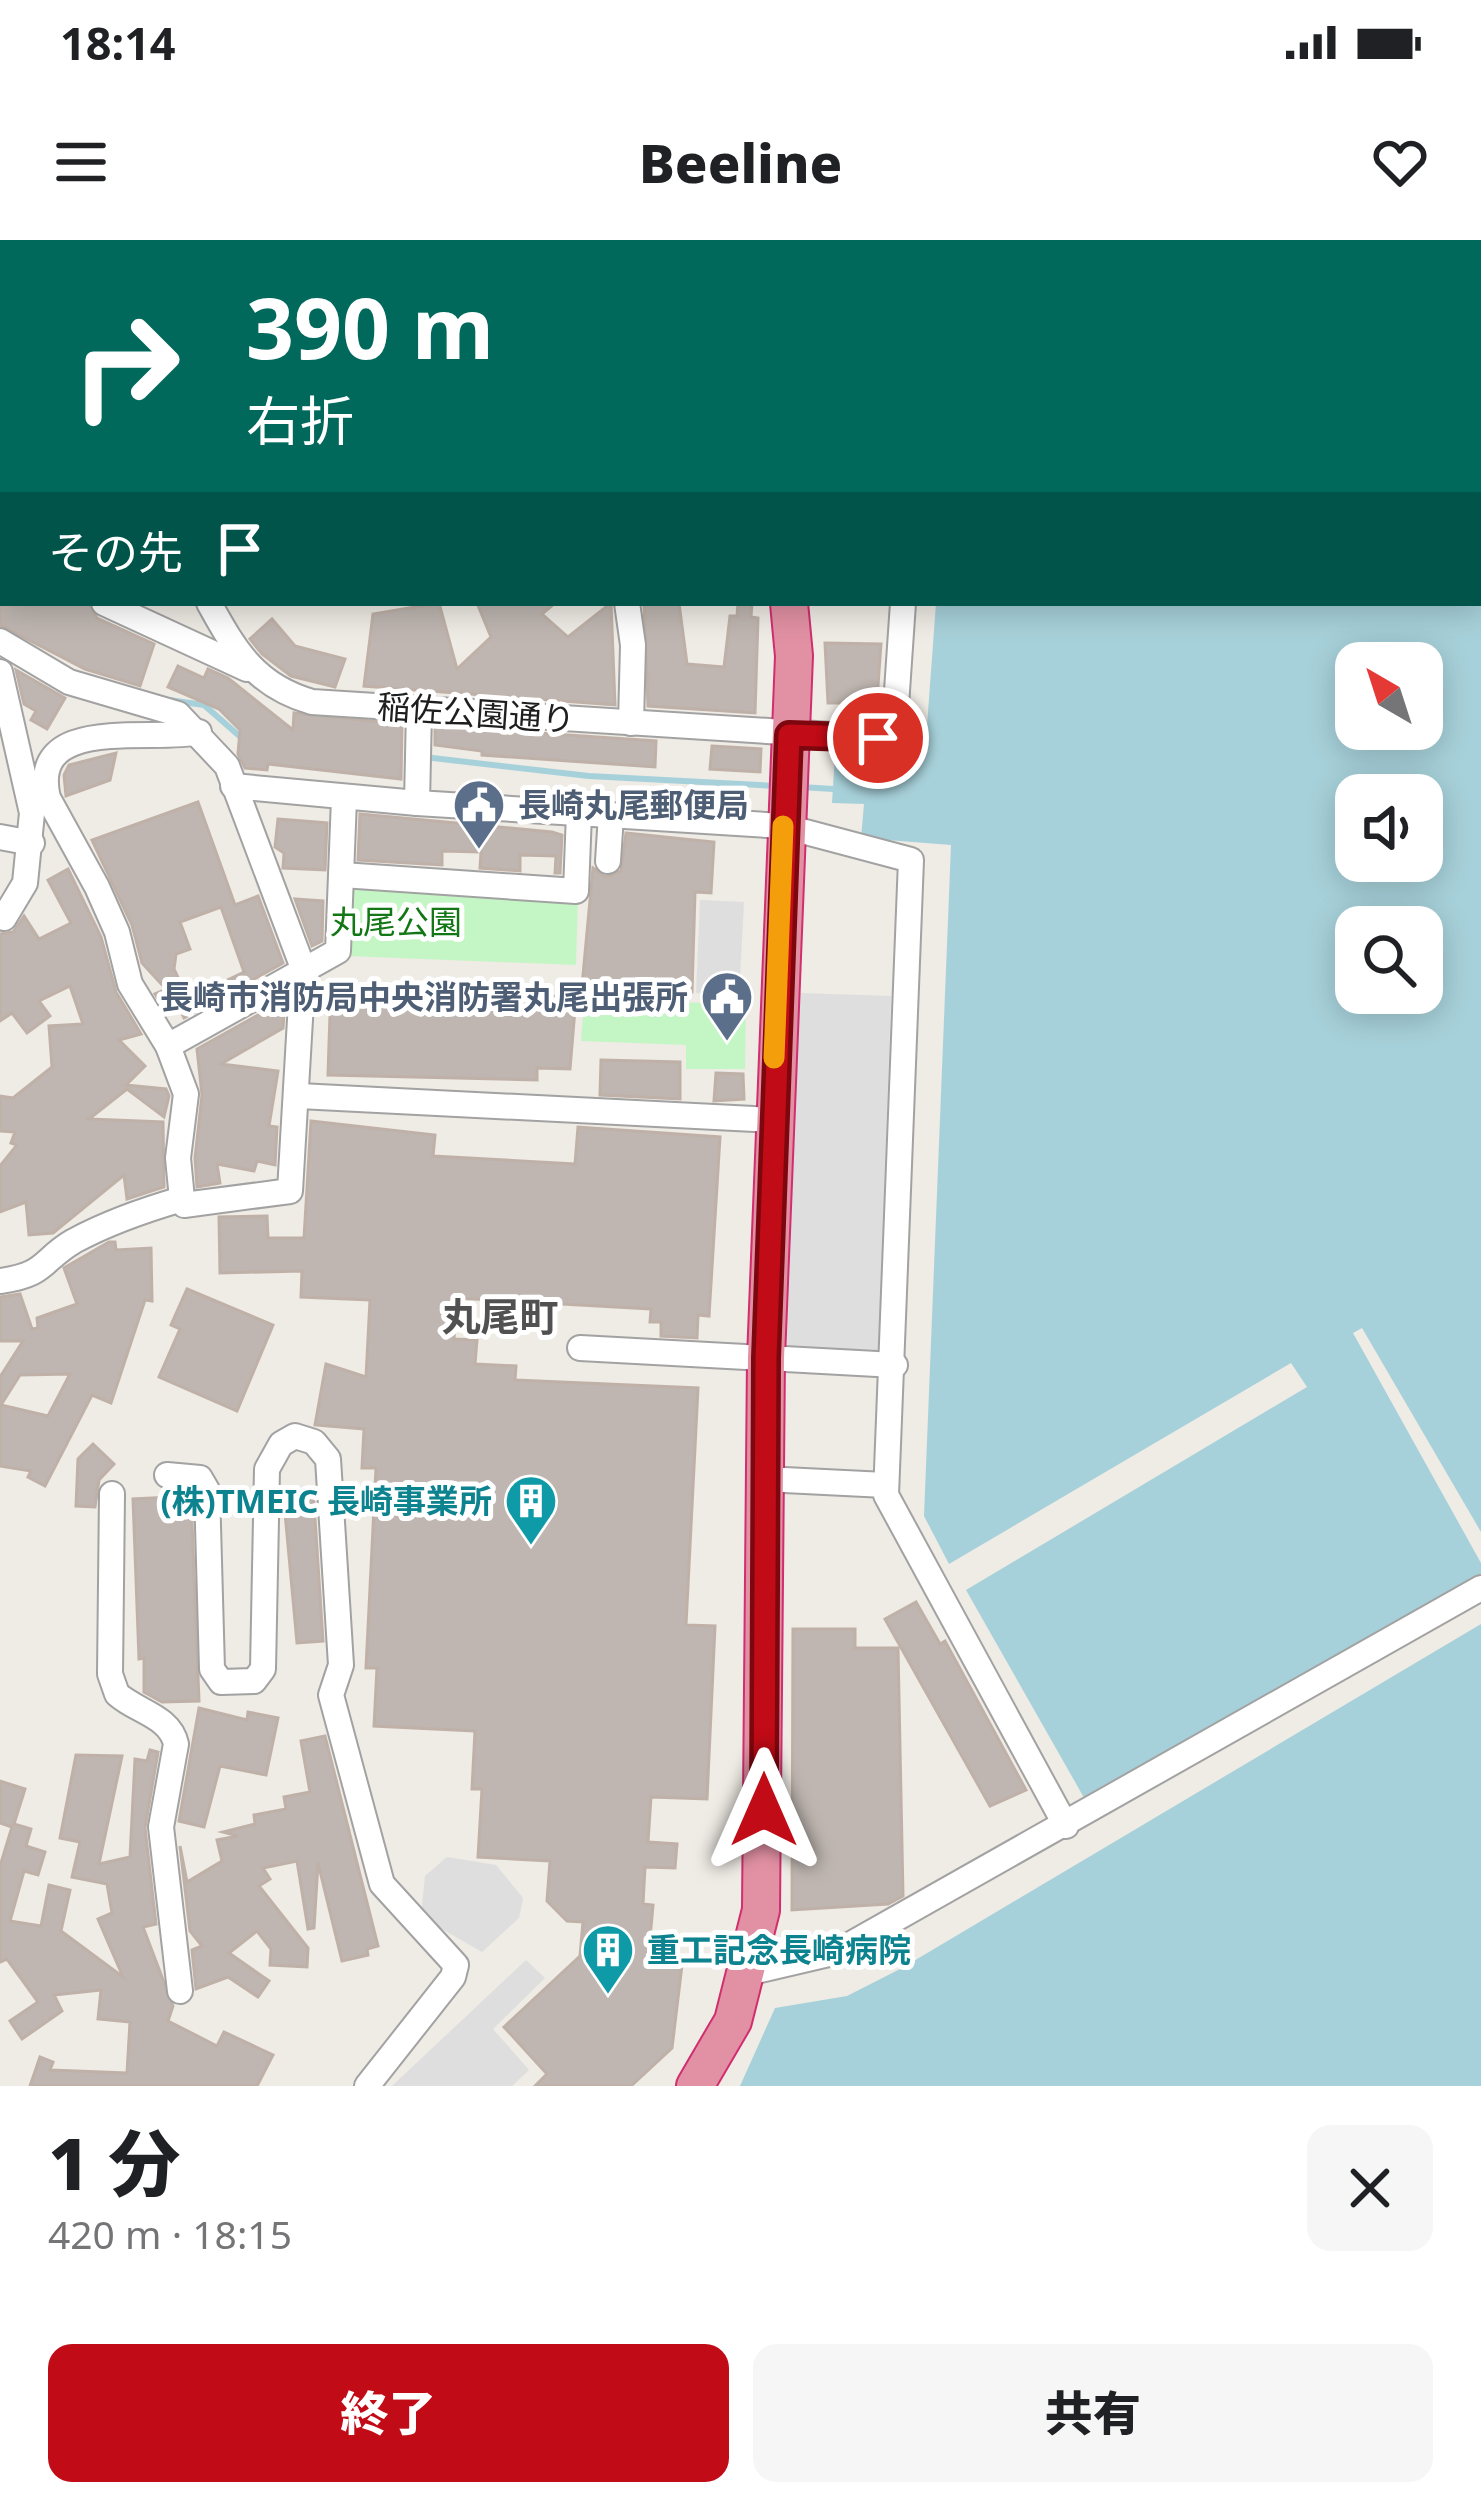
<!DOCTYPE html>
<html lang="ja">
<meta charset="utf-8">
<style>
:root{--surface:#fff;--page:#f6f6f6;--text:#202124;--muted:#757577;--accent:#c10b16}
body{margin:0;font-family:"Noto Sans","Noto Sans JP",sans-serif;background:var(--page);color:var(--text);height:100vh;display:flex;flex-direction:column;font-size:45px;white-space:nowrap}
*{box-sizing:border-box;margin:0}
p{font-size:39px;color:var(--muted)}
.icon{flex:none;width:66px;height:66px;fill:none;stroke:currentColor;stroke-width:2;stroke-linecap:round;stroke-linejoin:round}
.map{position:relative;height:1846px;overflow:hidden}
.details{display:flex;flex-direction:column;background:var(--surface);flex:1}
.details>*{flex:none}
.hud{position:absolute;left:0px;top:0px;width:1482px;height:366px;box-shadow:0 6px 30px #0003;background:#00695c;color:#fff;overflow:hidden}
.needle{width:78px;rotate:321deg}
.controls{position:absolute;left:1335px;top:402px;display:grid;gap:24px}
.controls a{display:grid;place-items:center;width:108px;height:108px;border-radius:24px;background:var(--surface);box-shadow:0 6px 30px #0003;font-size:60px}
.pin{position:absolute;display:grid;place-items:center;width:102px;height:102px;color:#fff;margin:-51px;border:6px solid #fff;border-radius:50%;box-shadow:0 3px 12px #0007}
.me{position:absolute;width:132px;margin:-66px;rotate:0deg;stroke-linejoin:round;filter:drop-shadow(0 0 9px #0008)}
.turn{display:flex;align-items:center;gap:42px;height:252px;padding:0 48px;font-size:54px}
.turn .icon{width:156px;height:156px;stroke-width:2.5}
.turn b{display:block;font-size:84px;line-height:102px}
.then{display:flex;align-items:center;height:114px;padding:0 48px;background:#0003;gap:24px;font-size:45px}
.round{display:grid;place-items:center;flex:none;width:126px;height:126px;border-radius:24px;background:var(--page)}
.overview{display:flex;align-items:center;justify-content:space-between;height:204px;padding:0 48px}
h1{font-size:72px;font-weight:800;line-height:90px}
.action{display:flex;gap:24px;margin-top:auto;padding:24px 48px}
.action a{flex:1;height:138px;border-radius:24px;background:var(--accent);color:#fff;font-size:48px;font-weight:800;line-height:138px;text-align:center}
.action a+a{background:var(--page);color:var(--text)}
.status{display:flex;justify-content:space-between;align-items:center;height:84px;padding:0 60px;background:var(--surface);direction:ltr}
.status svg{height:33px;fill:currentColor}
header{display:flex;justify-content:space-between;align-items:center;height:156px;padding:0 48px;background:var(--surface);font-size:54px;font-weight:800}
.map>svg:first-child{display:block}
.park{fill:#c4f6c5}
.parking{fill:#dedede}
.water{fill:#a7d1da;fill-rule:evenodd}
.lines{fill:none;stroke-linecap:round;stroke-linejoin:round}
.stream{stroke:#a7d1da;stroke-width:6}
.building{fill:#bfb6b1;stroke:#bfb1a8;stroke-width:3;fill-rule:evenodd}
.minor-casing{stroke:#a2a2a2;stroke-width:28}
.highway-casing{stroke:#d02e6f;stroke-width:40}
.minor{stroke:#fff;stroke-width:24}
.highway{stroke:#e291a4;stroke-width:36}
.route-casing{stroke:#7d070e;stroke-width:30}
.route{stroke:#c10b16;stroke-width:21}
.slow{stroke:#f59e0b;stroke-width:21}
.labels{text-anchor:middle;stroke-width:10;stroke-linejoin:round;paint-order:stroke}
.street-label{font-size:33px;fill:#1e1e1e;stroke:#fff}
.service-label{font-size:33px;font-weight:bold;fill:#4e5e75;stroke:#fff;text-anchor:start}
.park-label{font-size:33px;fill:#127714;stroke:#fff}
.culture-label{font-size:33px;font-weight:bold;fill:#0d838f;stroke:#fff;text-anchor:end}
.quarter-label{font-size:39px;font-weight:bold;fill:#515151;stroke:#fff}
</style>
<div class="status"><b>18:14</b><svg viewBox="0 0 49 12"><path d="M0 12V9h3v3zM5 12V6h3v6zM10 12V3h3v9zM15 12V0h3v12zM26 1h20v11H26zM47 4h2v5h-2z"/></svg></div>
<header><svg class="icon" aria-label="menu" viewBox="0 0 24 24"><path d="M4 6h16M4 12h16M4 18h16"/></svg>Beeline<svg class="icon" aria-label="heart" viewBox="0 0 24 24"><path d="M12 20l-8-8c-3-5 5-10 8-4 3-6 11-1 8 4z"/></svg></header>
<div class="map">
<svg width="1481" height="1846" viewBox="0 0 1481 1846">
<rect width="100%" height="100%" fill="#efebe5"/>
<g class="park">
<path d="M353,644L578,658L576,725L348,716Z"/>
<path d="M584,760L746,764L745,829H686V805L581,801Z"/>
</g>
<g class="parking">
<path d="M700,660L744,662L739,756L696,753Z"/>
<path d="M799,753L891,756L879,1110L787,1107Z"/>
<path d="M447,1617L496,1625L523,1658L519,1678L482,1712L421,1677L425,1636Z"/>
<path d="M526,1720L545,1738L493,1789L529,1830L512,1846H392Z"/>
</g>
<g class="water">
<path d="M891,0H1481V1292L1362,1088L1353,1093L1481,1323V1334L1087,1563L966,1350L1307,1147L1291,1123L949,1324L924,1276L951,605L861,598L864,564L832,563L835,514L925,513L936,363H1479V3ZM1356,423H1422V489H1356ZM1356,555H1422V621H1356ZM1356,687H1422V753H1356Z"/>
<path d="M1481,1384V1846H740L775,1768L847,1756L902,1728Z"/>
</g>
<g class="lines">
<g class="stream">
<path d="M169,460L204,465L244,500"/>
<path d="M424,517L589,536L776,546"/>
<path d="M801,547L833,549"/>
</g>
</g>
<g class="building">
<path d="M0,363H88L97,378L154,404L140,446L85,429L0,385Z"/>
<path d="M439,363L457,429L491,397L477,363H555L542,374L568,397L611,363L615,465L364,446L373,374Z"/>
<path d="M644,363H679L687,424L724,427L730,376H737L738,363H752L751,377L758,378L755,473L648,466Z"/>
<path d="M272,379L295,406L345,419L335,447L291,436L262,414L250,399Z"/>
<path d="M825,403L881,404L876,473L842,472V463H828Z"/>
<path d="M178,426L204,438L208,429L228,438L293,490L294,473L402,484L401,539L268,524L267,530L245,528L238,514L240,490L219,469L168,447Z"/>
<path d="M16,430L65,458L47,489L31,480L36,471L24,464Z"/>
<path d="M435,486L656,501L655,527L482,515V511L435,505Z"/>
<path d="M712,506L761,509L760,532L710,529Z"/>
<path d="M116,513L110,540L66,556L64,535L69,525Z"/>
<path d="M198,562L235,665L258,656L283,723L184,778L176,761L163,767L155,754L166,749L142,723L132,685L92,600ZM221,667L244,732L188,759L174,729L176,714L190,709L180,682Z"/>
<path d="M360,574L552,592L562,595L560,633H555L556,616L520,615V631L480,628L481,612L442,611V625L358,620Z"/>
<path d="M278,579L327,583L325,630L283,628L284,613L275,607Z"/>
<path d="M626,593L714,602L711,653L695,652L692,752L582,746L593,628L606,637L621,631Z"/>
<path d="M68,629L101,697L116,752L141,794L119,800L145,826L126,845L166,849L169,856L164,877L127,849L89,879L163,882L164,947L127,959L124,935L53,993L29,995L26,962L0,972V926L17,905L11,903L15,892L0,891V856L13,858L52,827L49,786L83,784L70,746L39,761L50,776L27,793L12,773L0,781V694L13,692L24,676L39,699L71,683L48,640Z"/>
<path d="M295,659L323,661L322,701L312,706Z"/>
<path d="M331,744L540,750L539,756L576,757L570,829L537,828V840L328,835Z"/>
<path d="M285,760L283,788L221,824L278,831L269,886L277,887L275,925L257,921L254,931L217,924L220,943L197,947L195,918L202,855L197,809Z"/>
<path d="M601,820L680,822V859L600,855Z"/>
<path d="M716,833L743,834L744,859L714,861Z"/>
<path d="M311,881L435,895L433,916L575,924L578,887L720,897L709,1076L698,1075L697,1098L661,1096V1082H650L651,1069L456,1058L454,1099L477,1100L475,1124L516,1126L515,1140L698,1148L686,1385L715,1386L707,1559L651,1557L648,1602L677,1604L675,1628L645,1627L643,1664L653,1665L648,1721L682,1725L672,1808L631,1846H535L547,1834L504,1787L580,1716L583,1682L567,1681L547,1661L550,1621L478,1617L482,1549H472L475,1491L374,1486L377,1428H366L376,1228H362L364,1189L315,1185L326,1124L366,1137L370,1060L301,1057L302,1031L220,1033L219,977L267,976L268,998H304Z"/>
<path d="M109,1002H115L116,1010L151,1008L152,1061L145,1060L111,1163L92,1155L45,1246L28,1237L31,1231L0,1226V1137L23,1101H0V1057L20,1054L32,1089L38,1088L37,1078L77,1064L64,1028ZM70,1134L48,1176L1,1165L20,1135Z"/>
<path d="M187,1049L273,1085L237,1171L159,1137L180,1089L171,1085Z"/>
<path d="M93,1204L114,1224L99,1240L95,1267L76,1266L78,1219Z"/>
<path d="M313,1248L323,1401L297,1403L283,1251Z"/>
<path d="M191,1256L199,1461L162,1462L144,1452V1418L139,1419L133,1259Z"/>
<path d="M916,1362L940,1404L945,1401L1026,1550L990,1566L885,1379Z"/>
<path d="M793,1389H855V1408H898L903,1656L888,1664L792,1670Z"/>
<path d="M199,1468L247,1480L248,1472L278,1478L266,1535L220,1526L204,1587L179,1581Z"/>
<path d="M325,1496L378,1706L367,1709L368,1715L342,1721L318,1623L314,1688L308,1689L297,1621L263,1628L270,1639L259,1646L308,1708L307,1727L270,1725L271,1709L257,1691L229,1713L269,1741L258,1757L228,1737L196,1749L192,1710L202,1706L190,1691L180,1606L187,1642L222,1621L217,1600L238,1596L223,1592L255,1584L254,1575L286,1569L284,1557L310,1552L301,1501Z"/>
<path d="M150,1510L158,1512L145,1588L156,1684L143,1687L173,1766L168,1781L217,1806L224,1792L273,1815L257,1846H30L40,1817L53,1822L50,1830L127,1833L130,1782L98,1779L101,1750L54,1755L62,1771L22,1799L10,1781L38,1762L7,1719L0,1722V1626L12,1587L0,1583V1541L25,1549L14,1584L31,1589L26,1606L45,1612L38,1635L24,1631L10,1681L41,1686L49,1645L70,1650L61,1691L123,1737L98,1679L112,1673L107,1644L72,1637L80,1602L60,1598L76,1515L122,1516L99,1624L130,1617L135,1519L147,1521Z"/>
</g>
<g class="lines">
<g class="minor-casing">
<g id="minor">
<path d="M175,0L179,3"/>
<path d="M344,0L347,3"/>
<path d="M454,0L460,3"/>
<path d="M847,0L849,3"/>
<path d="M220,3L223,0"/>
<path d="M711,3L723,0"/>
<path d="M0,135L3,138"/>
<path d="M0,313L3,314"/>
<path d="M104,363L247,429"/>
<path d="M209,363C236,412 256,446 312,462L878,498L889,494L895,480L903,363"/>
<path d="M627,363L633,405L631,483"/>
<path d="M0,401L69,442L178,474L227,526L303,728L290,951L184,965L182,959C144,970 109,982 74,1001C41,1020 47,1035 0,1041"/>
<path d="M0,432L32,573L25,643L4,678"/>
<path d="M419,470L417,563L783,586L911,620L886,1255L1066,1586"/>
<path d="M233,546L417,563"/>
<path d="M0,597L32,603"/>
<path d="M608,621L611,575"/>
<path d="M342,635L576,651L579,573"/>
<path d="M168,806L338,711L344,559"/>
<path d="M299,856L772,880"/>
<path d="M182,959L178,918L186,854L168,806L130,744L117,692L97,647L48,558C28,473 153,503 199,492"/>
<path d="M580,1108L895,1125"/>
<path d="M167,1235L200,1238L207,1250L212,1429L221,1442L254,1441L263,1429L267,1229L281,1204L295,1196L314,1202L328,1219L341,1425L331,1455L382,1644L456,1725L453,1737L367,1846"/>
<path d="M764,1239L885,1245"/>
<path d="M112,1254L110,1434L117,1454C137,1472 170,1476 176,1504L161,1587L180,1751"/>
<path d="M748,1733L837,1712L1481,1348"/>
</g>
</g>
<g class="highway-casing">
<g id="highway">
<path d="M587,0L589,3"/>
<path d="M695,1846L733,1781L761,1670L766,1118L794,416L789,363"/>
</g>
</g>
<use href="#minor" class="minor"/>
<use href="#highway" class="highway"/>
</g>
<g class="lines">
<g class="route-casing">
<path id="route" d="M764,1570L766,1118L789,495L878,498"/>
</g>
<use href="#route" class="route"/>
<path class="slow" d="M774,818L783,586"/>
</g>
<defs>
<g id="civic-pin" transform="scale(2.7)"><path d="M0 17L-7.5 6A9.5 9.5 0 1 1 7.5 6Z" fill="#5c6f8a" stroke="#fff"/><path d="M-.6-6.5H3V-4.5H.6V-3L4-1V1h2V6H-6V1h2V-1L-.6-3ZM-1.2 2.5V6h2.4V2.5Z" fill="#fff"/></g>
<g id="building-pin" transform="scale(2.7)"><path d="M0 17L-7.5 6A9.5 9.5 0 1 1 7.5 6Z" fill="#0f9aa8" stroke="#fff"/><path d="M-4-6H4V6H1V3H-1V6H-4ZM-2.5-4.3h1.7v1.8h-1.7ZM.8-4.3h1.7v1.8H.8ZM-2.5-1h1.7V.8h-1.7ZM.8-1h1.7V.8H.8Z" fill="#fff"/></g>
</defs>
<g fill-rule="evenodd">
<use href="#civic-pin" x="479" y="565"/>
<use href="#civic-pin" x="727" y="757"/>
<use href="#building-pin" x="531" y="1261"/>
<use href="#building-pin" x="608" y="1710"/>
</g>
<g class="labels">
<g class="street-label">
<text transform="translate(476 473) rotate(4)" y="12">稲佐公園通り</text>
</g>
<g class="service-label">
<text x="518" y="577">長崎丸尾郵便局</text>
<text x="688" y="769" text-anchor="end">長崎市消防局中央消防署丸尾出張所</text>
</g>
<g class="park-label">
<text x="396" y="694">丸尾公園</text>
</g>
<g class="culture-label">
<text x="492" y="1273">(株)TMEIC 長崎事業所</text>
<text x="647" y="1722" text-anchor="start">重工記念長崎病院</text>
</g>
<g class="quarter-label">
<text x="500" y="1091">丸尾町</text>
</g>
</g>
</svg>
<div class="controls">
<a><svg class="needle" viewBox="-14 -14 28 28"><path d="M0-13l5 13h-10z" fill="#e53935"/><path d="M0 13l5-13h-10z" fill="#757577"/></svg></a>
<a><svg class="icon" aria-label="sound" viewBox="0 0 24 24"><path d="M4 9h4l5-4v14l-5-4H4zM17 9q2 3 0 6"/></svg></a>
<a><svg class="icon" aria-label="search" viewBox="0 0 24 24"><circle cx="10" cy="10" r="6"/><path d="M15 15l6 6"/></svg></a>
</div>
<div class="pin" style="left:878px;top:498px;background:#d93025"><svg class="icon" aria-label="arrive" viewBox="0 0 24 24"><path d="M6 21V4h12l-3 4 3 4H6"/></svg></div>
<svg class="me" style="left:764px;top:1570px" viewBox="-20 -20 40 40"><path d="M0-17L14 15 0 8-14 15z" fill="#c10b16" stroke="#fff" stroke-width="4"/></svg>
<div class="hud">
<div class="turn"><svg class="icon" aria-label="right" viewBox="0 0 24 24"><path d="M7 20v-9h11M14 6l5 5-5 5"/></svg><div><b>390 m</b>右折</div></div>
<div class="then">その先<svg class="icon" aria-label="arrive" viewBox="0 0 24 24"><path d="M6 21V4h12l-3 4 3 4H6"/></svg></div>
</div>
</div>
<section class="details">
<div class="overview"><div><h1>1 分</h1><p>420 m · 18:15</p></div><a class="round"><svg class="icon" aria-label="close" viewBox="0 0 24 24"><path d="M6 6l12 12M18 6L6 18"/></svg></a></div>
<div class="action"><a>終了</a><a>共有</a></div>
</section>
